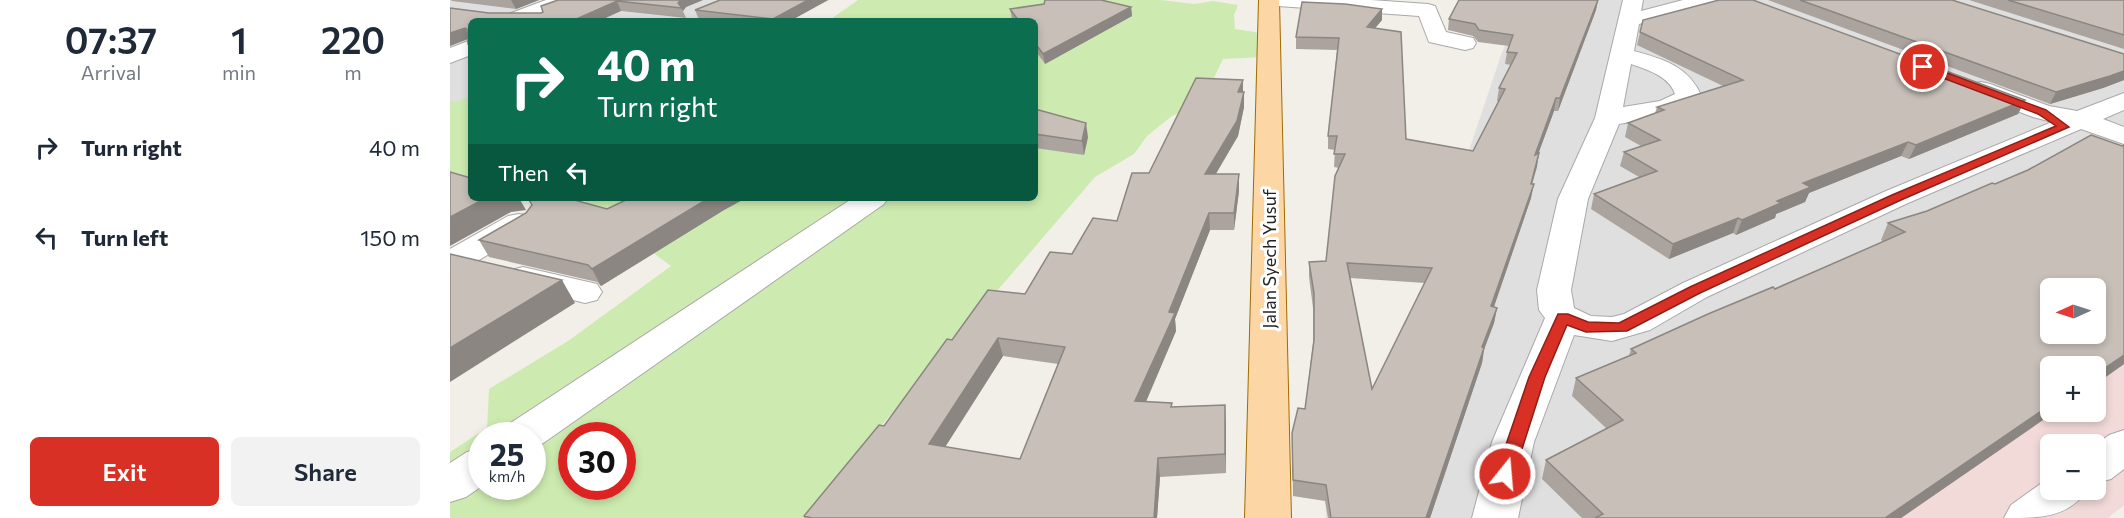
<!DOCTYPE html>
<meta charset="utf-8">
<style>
:root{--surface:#fff;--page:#f2f2f3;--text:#1f2937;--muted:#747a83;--accent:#d93025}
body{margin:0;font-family:Commissioner,sans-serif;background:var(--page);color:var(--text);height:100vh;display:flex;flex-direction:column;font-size:22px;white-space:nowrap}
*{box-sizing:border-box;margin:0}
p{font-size:20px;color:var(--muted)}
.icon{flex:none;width:33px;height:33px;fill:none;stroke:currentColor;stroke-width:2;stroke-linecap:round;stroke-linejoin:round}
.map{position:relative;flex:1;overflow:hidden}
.panel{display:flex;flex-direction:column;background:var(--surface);width:450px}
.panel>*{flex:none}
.guide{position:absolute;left:18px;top:18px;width:570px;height:183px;border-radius:9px;box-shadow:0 3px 9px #0003;background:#0b6e4f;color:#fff;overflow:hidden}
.needle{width:39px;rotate:267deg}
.controls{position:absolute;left:1590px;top:278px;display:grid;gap:12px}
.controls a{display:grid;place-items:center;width:66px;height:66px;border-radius:9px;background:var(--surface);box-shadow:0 3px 9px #0003;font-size:30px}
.speed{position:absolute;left:18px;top:422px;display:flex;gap:12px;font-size:30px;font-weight:700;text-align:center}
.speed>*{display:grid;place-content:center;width:78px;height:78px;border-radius:50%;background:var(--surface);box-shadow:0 3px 9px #0003;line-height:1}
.speed small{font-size:15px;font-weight:400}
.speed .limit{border:9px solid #d22;background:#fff;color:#111}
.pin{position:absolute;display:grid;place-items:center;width:51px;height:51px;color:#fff;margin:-26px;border:3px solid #fff;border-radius:50%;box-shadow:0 2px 6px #0007}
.me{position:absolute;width:66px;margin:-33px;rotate:17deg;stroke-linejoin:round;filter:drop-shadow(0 0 4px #0008)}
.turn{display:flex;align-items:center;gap:21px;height:126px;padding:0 30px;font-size:27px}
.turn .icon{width:78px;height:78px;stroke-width:2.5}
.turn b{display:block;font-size:42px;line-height:51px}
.then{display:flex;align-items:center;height:57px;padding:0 30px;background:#0003;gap:12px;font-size:22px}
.eta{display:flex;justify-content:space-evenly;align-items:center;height:102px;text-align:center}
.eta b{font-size:36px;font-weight:600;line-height:42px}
.button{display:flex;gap:12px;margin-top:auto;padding:12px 30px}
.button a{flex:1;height:69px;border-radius:9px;background:var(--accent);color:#fff;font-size:24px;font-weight:600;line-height:69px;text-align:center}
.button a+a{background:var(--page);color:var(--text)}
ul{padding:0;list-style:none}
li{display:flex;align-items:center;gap:18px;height:90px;padding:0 30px}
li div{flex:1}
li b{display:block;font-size:22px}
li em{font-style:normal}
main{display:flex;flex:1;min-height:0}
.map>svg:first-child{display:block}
.residential{fill:#e0dfdf}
.commercial{fill:#f2dad9;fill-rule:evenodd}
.grass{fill:#cdebb0;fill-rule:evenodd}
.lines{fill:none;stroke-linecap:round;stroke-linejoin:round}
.minor-casing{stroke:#a9a9a9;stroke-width:2}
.primary-casing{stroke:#a06b00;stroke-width:2}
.minor{fill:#fff;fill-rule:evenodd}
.primary{fill:#fcd6a4;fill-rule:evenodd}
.wall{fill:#aba49e;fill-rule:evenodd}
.shaded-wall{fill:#8b8681}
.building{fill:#c7bfb8;stroke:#8b8681;stroke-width:1.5;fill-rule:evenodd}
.route{fill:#d93025;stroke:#8d1f18;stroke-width:1.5}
.labels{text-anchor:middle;stroke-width:6;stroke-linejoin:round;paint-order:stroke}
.street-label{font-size:18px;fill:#222;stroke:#fff}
</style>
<main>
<section class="panel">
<div class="eta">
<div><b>07:37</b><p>Arrival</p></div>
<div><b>1</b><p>min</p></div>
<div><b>220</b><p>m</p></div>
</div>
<ul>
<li><svg class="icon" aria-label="right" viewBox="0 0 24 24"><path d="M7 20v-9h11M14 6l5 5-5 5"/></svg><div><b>Turn right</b></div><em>40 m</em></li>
<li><svg class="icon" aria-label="left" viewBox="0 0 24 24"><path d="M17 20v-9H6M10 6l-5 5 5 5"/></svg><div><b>Turn left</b></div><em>150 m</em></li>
</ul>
<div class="button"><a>Exit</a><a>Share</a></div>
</section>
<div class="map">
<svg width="1674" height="518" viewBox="0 0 1674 518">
<rect width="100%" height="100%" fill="#f2efe9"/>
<g class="residential">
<path d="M0,0H380L338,21H21V105L0,102Z"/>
<path d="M1075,0H1674V229L1157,518H876L875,483L906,488L1051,55Z"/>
</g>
<path class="commercial" d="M1674,230V505L1658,518H1158ZM1600,288H1646V333H1600ZM1600,366H1646V411H1600ZM1600,444H1646V489H1600Z"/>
<g class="grass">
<path d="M408,0H711L744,4L763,1L788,5L784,15L785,29L805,32L824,39L814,57L773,59L762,82L744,107L722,116L697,136L684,154L645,177L352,518H0V452L37,428L39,389L118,341L221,266L136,204V198H585V21H378ZM32,435H82V486H32ZM122,435H172V486H122Z"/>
<path d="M21,96V195L0,202V101L6,102Z"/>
</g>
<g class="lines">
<g class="minor-casing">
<g id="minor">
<path d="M96,0H124L121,4L80,21H50L53,16Z"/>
<path d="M818,0H921L978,4L985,6L996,32L1023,38L1026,43L1023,48L1015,50L979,42L969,16L828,6L821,4Z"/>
<path d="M1173,0H1193L1191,11L1233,0H1267L1264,4L1189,24L1184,51C1213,59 1239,66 1252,97C1238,116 1191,120 1169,124L1138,199L1121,290L1124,308L1141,316L1162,317L1174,314L1233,283L1436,191L1602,122L1583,117L1522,94L1519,89L1522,84L1531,82L1540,84L1599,106L1627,111L1674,93V110L1653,119L1674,127V144L1631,129L1458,203L1257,297L1200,330L1162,341L1124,335L1084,442L1068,518H1022L1042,442L1095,318L1089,310L1087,290L1108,199L1145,118ZM1181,64C1198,70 1219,76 1225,94L1210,101L1173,107Z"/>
<path d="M21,40V55L0,63V48Z"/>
<path d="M403,198H438L434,204L89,446L82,448V435H53L59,424Z"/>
<path d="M69,214L80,216L85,223L80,230L12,270L0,273V249L58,216Z"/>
<path d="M73,267L147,284L152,292L147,300L135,303L61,284L56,277L61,270Z"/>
<path d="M1674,430V469L1661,479L1646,483V445L1659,435Z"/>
<path d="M32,448V486L16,497L0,502V463L17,452Z"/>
<path d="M1600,477V489H1638C1618,518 1591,518 1554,518L1561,505Z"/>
</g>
</g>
<g class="primary-casing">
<path id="primary" d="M809,0H829L841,518H795Z"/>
</g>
<use href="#minor" class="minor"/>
<use href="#primary" class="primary"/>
</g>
<g class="wall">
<path d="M1,0H89L66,9L2,1Z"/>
<path d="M108,0H253L236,7L233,11L236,18L171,11L21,21V50L18,44V39L0,46V8L39,13H91Z"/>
<path d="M270,0H378L340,21H260L249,20L245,10Z"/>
<path d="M1148,0L1146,10L1108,111H1104L1088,154L1089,153L1082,184L1081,198L1044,307L1047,308L1044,323L1034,350L1032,363L980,518H878L875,501L843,496L842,433L855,409L863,343V308L859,277V262L876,261L889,168L884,167L885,150L878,149V136L887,50L846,49V37L932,20L925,28L956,139L1023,151L1049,101H1047L1049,88L1061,65L1055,64L1057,52L1059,46L1028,42L1023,36L998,30L999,19ZM900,278L975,283L922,389Z"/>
<path d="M1318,0H1502L1674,54V80L1653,88L1600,104Z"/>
<path d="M1519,0H1674V49Z"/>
<path d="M681,7L682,16L595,64L585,50V21H563L562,19L560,9Z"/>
<path d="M1193,20L1575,100L1568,114L1459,159L1451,156L1359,193L1355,202L1326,214L1325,218L1286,235L1283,233L1219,259L1141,209L1144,194L1189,177L1170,166L1174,152L1191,146L1175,137L1178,123L1205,113L1207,107L1273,86L1187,45Z"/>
<path d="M794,92V107L788,136L766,174L789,191L784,230H760L725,319L726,331L696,402L722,407L775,405L776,473L710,477L707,518H354V516L434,426L502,340L575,294L622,254L667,221L699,173ZM553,356L608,364L570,459L495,447Z"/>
<path d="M585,109L638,137L634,155L585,148Z"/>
<path d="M1674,145V364L1451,518H1132L1092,479L1096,460L1157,429L1122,396L1126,378L1179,356L1181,349L1434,242L1431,240L1438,223L1477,211L1545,184Z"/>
<path d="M78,198L157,209L180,198H296L274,210L151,286L147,282L39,257L29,240L76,213L82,205Z"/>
</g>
<g class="shaded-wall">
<path d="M61,0H89L66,9Z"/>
<path d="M231,0H253L236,7L233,11L228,3Z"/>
<path d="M358,0H378L340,21H324L323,19Z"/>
<path d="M1148,0L1146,10L1108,111L1110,98Z"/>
<path d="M167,1L171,11L149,21H122Z"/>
<path d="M681,7L682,16L595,64L593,54Z"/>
<path d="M932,9V20L916,39L917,27Z"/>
<path d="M15,28L20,38L0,46V33Z"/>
<path d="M1674,71V80L1653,88L1600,104L1606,92Z"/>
<path d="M793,80V95L788,92Z"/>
<path d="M794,92V107L788,136L756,190L755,174Z"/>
<path d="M1106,98L1104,111L1083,168L1085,155Z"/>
<path d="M1575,100L1568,114L1459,159L1466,145Z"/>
<path d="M636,123L638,137L634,155L632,141Z"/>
<path d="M1458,142L1451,156L1359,193L1355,202L1326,214L1325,218L1286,235L1292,220L1327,201L1353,183Z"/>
<path d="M1089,153L1087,167L1078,198L1081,184Z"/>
<path d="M789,174V191L784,230V213Z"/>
<path d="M1084,184L1081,198L1039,321L1041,306Z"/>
<path d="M36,198H69L76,210L61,212L0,246V217Z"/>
<path d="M259,198H296L274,210L151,286L142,269Z"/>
<path d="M759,213L760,230L725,319L726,331L688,420L685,401L719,312Z"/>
<path d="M1288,218L1283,233L1219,259L1223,244Z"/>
<path d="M112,280L125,303L0,382V348Z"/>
<path d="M1047,308L1044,323L1034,349L1032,363L980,518H976L1032,347Z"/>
<path d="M548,338L553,356L485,463L479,444Z"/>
<path d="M1674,355V364L1646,384V374Z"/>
<path d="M775,405L776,424V473L775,454Z"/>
<path d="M1600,405V411H1606L1451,518H1435Z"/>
<path d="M708,458L710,477L707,518H704Z"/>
</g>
<g class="building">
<path d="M108,0H231L228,3L232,8L167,1L122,21H21V44H18V30L15,28L0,33V8L39,13H91L93,12L91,6Z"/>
<path d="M270,0H358L323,19L245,10Z"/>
<path d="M595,0H651L681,7L593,54L585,43V21H569L560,9L594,4Z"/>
<path d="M1009,0H1148L1110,98H1106L1085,155L1089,153L1081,184H1084L1041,306L1047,308L1032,347L1034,348L976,518H881L876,485L843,480L842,433L848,408L855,409L864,340V293L859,262L876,261L885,176L895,154H884L887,136H878L889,38L846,37L852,2L895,4L932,9L917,27L951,32L956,139L1023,151L1055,89L1049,88L1067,53L1057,52L1063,35L1029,30L1025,24L999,19ZM897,263L982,268L922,389Z"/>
<path d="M1269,0H1303L1575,100L1466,145L1458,142L1353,183L1361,187L1327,201L1331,203L1292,220L1288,218L1223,244L1144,194L1207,171L1174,152L1210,140L1178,123L1214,110L1207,107L1293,80L1190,32L1193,20Z"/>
<path d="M1350,0H1502L1674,54V71L1660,76L1606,92Z"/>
<path d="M1558,0H1674V35Z"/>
<path d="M746,78L793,80L788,92H794L787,121L755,174H789L784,213H759L719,312L725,313L685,401L722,403L721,407L775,405V454L708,458L704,518H362L354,516L429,425L434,426L497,339L502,340L538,290L575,294L600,252L622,254L643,218L667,221L682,173H699ZM548,338L615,347L570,459L479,444Z"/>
<path d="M585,109L636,123L632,141L585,134Z"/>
<path d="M1641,135L1672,146L1674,145V355L1646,374V366H1600V405L1435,518H1145L1153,514L1096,460L1173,420L1126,378L1186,353L1181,349L1258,314L1323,287L1325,289L1455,232L1438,223L1477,211L1542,183L1545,184L1578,170ZM1600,288H1646V333H1600Z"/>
<path d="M0,172L21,178V198H36L0,217Z"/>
<path d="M78,198L90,200L97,198H117L157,209L180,198H259L142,269L138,265L29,240L76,213L82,205Z"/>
<path d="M0,254L112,280L0,348Z"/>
</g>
<path class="route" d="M1469,65H1476L1596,110L1619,127L1451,200L1250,293L1177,331L1136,332L1117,325L1095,377L1064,474L1062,479L1055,481L1049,479L1046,474L1079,377L1108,314H1118L1138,322L1169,323L1240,287L1442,195L1606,126L1588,114L1469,69Z"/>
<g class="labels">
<g class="street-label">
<text transform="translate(820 259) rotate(-90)" y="6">Jalan Syech Yusuf</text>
</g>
</g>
</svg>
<div class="controls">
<a><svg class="needle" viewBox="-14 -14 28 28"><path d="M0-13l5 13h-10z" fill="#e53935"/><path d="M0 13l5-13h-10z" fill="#747a83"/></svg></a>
<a>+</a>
<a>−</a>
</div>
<div class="speed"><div>25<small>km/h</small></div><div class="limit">30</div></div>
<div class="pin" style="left:1473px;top:67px;background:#d93025"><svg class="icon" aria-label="arrive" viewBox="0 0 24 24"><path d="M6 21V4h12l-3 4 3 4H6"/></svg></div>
<svg class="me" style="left:1055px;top:474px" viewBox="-20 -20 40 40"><circle r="17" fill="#d93025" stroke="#fff" stroke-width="3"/><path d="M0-11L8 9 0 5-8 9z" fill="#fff"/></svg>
<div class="guide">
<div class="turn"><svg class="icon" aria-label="right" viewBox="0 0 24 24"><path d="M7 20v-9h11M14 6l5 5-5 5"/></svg><div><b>40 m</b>Turn right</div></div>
<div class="then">Then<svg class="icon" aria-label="left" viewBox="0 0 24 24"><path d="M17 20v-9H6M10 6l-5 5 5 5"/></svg></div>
</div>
</div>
</main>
